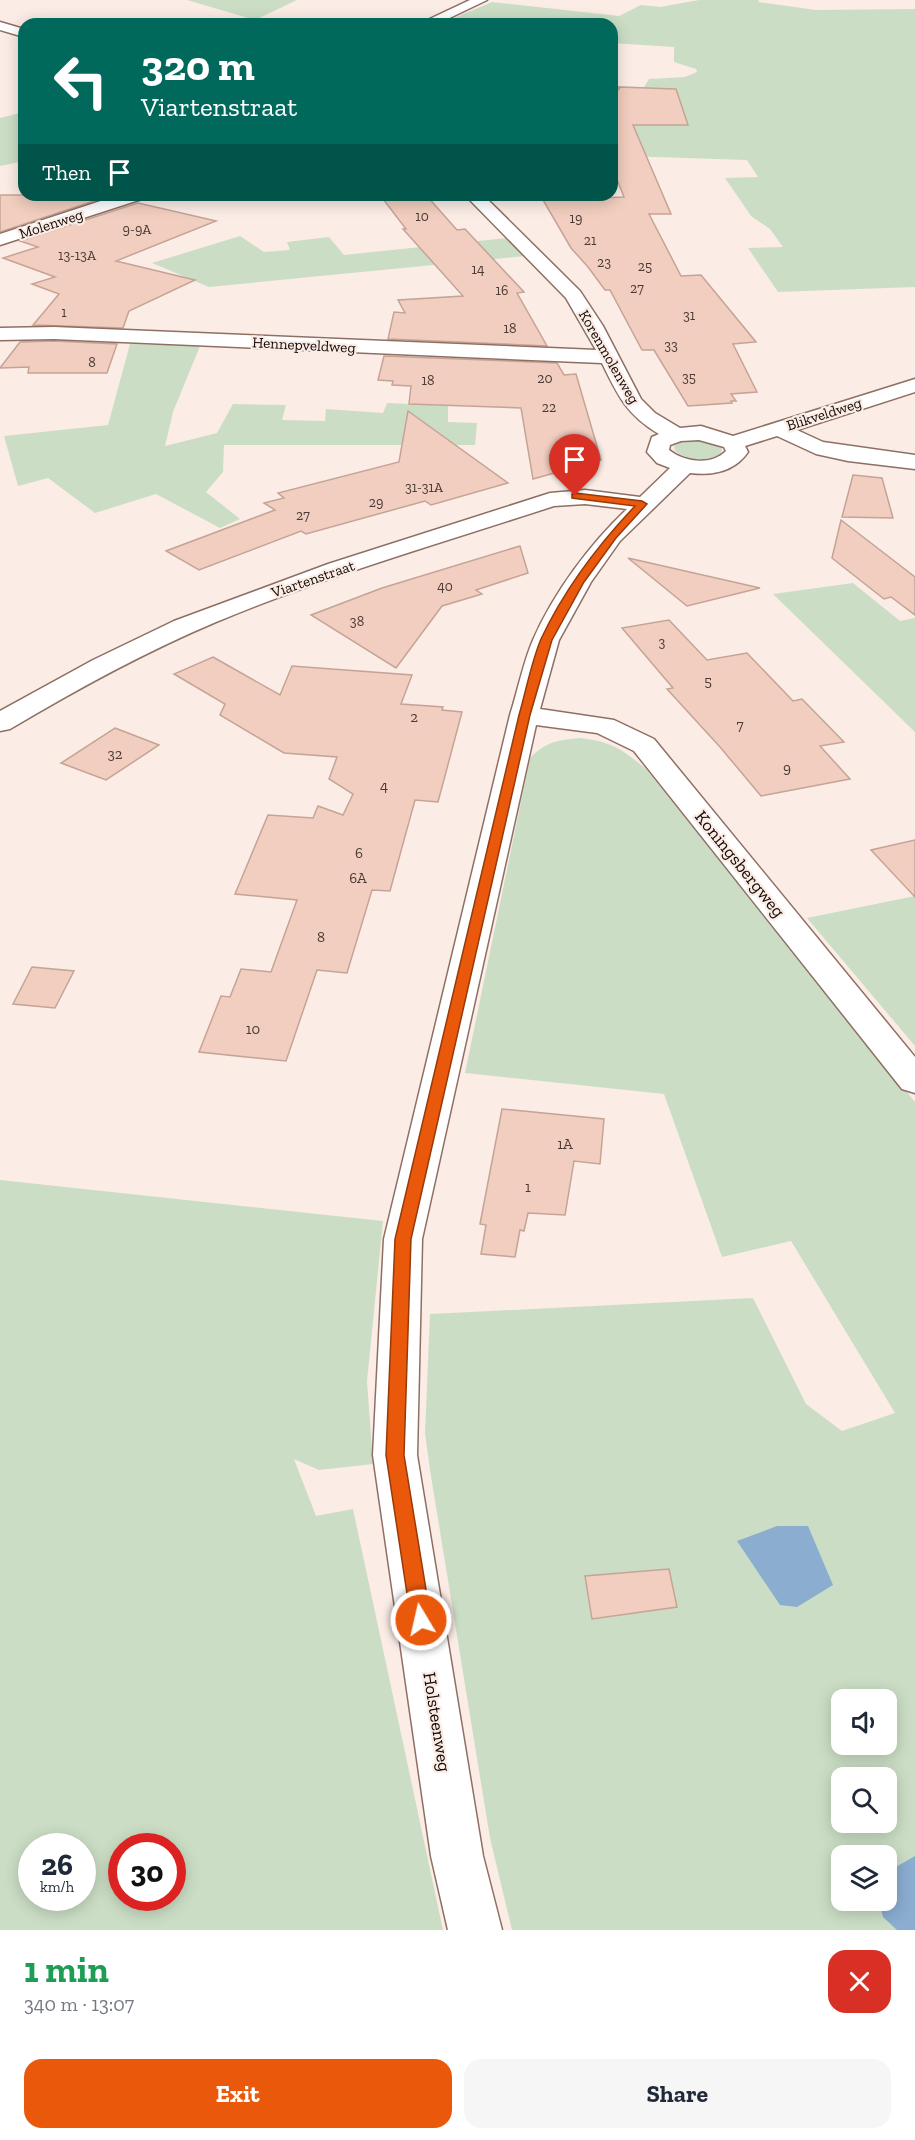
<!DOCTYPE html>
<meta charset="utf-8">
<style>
:root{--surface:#fff;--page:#f6f6f7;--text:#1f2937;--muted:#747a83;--accent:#ea580c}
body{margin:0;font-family:"Zilla Slab",serif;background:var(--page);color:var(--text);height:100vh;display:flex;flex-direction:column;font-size:22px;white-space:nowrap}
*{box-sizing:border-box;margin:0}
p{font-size:20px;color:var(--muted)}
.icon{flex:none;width:33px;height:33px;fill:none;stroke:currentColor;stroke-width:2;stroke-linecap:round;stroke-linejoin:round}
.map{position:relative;height:1930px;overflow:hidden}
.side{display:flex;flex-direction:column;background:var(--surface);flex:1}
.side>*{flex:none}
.guide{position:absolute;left:18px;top:18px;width:600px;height:183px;border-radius:18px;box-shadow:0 3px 15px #0003;background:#00695c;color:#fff;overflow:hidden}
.fabs{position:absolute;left:831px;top:1689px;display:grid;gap:12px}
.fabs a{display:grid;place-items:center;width:66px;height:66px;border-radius:12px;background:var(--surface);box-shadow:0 3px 15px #0003;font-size:30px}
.speed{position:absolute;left:18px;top:1833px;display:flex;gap:12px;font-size:30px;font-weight:700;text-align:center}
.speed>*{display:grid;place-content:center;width:78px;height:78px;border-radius:50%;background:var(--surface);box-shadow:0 3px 15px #0003;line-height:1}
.speed small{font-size:15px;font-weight:400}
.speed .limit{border:9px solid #d22;background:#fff;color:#111}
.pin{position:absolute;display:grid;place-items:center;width:51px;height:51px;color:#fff;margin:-62px -26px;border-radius:50% 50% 50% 0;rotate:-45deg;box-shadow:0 0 6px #0007}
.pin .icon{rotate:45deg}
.me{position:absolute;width:66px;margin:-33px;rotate:351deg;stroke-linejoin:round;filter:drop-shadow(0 0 4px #0008)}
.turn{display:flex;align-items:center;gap:21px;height:126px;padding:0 24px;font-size:27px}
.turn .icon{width:78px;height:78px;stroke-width:2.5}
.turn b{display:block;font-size:42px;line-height:51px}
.then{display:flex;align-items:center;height:57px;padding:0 24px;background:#0003;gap:12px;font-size:22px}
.round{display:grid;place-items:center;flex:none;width:63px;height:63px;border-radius:18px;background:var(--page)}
.summary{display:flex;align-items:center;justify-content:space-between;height:102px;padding:0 24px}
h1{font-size:36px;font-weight:800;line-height:45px;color:#1e9e55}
.button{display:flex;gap:12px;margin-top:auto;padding:12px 24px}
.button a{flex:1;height:69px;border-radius:18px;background:var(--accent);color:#fff;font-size:24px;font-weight:800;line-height:69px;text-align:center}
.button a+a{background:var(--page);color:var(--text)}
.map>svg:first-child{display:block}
.green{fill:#cbdec5;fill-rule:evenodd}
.water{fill:#8aadd0}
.building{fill:#f1cebf;stroke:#c5a496;stroke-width:1.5}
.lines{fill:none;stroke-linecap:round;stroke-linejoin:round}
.minor-casing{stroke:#8f6f63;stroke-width:3}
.minor{fill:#fff;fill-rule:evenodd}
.route{fill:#ea580c;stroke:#983908;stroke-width:1.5}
.labels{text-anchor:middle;stroke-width:4.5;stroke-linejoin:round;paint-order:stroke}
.far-number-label{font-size:14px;fill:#4b3a34}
.far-street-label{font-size:15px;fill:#140905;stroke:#fbece6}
.number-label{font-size:15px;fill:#4b3a34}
.street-label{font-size:18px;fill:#140905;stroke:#fbece6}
</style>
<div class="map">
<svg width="915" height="1930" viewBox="0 0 915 1930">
<rect width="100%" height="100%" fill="#fbece6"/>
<g class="green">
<path d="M187,0H297L255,20Z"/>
<path d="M699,0H759L758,2L816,10L915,9V287L778,292L748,248L783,247L770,229L751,216L725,178L758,177L747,160L624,156L612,99V86L644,87L649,79L685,77L697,72L696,69L674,62V47L612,43V24H440L492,2L619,16L641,5L660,7Z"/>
<path d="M24,112V161L0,166V118Z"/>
<path d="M240,236L264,252L290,250L287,242L329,237L344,255L507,238L525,256L209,287L152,263Z"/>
<path d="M130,344L200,346L173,412L165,446L217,433L233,404L286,405L282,420L325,421L326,409L383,413L387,403L448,406V422L477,423L475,445H224L223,472L206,492L240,519L220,528L156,494L95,513L48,478L18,486L4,436L108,425Z"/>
<path d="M694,439L718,445L722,449L721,454C706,462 688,461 675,451L674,446L678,443Z"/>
<path d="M853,583L900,621L915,618V732L773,594Z"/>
<path d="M580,738C612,742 620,748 645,768L915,1102V1930H512L490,1838L430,1470L425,1433L430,1314L753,1298L806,1404L842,1431L895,1413L791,1241L722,1257L664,1094L465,1073L530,758C545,742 558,740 580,738ZM842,1700H886V1744H842ZM842,1778H886V1822H842ZM842,1856H886V1900H842Z"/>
<path d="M915,896V1046L807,918Z"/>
<path d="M0,1180L383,1221L367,1381L373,1464L319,1470L294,1459L316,1516L353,1509L443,1930H0ZM32,1846H82V1898H32ZM122,1846H172V1898H122Z"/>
</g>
<g class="water">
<path d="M777,1526H808L833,1585L797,1607L780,1605L737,1541Z"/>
<path d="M915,1856V1930H897L883,1917L879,1901L886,1900L887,1872Z"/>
</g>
<g class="building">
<path d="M612,75L619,90V87L676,89L688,125H633L671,214H649L681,276L701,275L756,342L733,344L757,392L731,394L736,401H731L732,403L688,406L654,350H642L610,290H605L588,267L571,248L543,200L624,197L612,167Z"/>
<path d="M0,195H105L109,196L0,232Z"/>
<path d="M380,195H426L457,230L465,229L524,292L517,293L547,346L388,339L394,312L405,313L398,300L463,296L403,229H406Z"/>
<path d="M138,203L216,221L116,261L195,280L129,311L123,328L33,325L59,294L32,284L55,277L3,258L38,247L20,241Z"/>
<path d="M54,341L117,344L107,373H28L29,367L0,368L20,342Z"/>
<path d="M384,356L557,363L564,375L576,374L601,460L533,479L521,408L409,404L411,386L392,385L393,381L378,380Z"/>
<path d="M408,411L508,483L431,505L425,501L306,534L301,531L199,570L166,551L275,510L264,503L284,498L278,493L399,462Z"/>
<path d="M853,475L882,478L893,518L842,517Z"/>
<path d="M841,520L915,577V615L891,597L884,599L832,558Z"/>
<path d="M520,546L528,573L476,590L482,594L442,606L396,668L311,615L382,588Z"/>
<path d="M628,558L760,588L687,606Z"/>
<path d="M669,620L707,660L747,653L793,701L802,699L844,742L820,746L850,779L761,796L720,747L667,689L673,688L622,628Z"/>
<path d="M213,657L280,695L292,666L412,675L401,704L443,707L442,710L462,712L438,802L415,800L390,891L372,890L347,973L317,970L286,1061L199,1052L221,996L230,997L241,969L271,972L297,900L235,894L268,815L313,818L318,806L343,815L353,794L329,779L337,757L284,753L220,715L225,704L174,674Z"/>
<path d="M115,728L159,745L106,780L61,763Z"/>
<path d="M915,840V897L871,850Z"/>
<path d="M32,967L74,971L55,1008L13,1004Z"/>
<path d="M502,1109L604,1119L600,1164L574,1161L565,1215L528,1213L524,1231L520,1230L515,1257L481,1254L486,1225L480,1224Z"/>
<path d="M669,1569L677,1607L592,1619L585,1576Z"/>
</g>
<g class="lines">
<g class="minor-casing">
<g id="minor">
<path d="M470,0H487L437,24H419Z"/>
<path d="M0,22L24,29V37L0,30Z"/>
<path d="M119,195H144L142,199L0,245V234Z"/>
<path d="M465,195H483L580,291L603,326L641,399L655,413L680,428L701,426L733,436L915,379V392L797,430L823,442L915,455V469L848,461L816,454L777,436L745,446L748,452C735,471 713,476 690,473L620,541L591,582L559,640L540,709L614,720L654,739L915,1057V1093L902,1089L634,751L597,733L536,725L422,1239L417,1455L483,1856L502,1930H448L431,1856L373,1455L384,1239L510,715C518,690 523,663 533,640C554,592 590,544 627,509L585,504L554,506C441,543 326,576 216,622C145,652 77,689 10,729L0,731V711L93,660L174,621L328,564L550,493L585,490L640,497L670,468L657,463L647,452L652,437L659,434C627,415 618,396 602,363L54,339L0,340V328L54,327L596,350L566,298ZM699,440L724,447L726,451C711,466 684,462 669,450L670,445L681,441Z"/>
</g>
</g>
<use href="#minor" class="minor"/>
</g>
<path class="route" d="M575,493L642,501L647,504L616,538L584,582L552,640L530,715L411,1239L404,1455L431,1620L428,1626L421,1628L414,1626L411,1620L386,1455L395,1239L519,715C526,691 531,663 541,639C564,590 598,545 635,506L572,498V494Z"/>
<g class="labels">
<g class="far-number-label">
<text x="422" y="221">10</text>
<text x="576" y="223">19</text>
<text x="137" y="234">9-9A</text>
<text x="590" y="245">21</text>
<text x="77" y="260">13-13A</text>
<text x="604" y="267">23</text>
<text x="645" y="271">25</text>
<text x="478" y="274">14</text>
<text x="637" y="293">27</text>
<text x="502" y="295">16</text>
<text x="64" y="317">1</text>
<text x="689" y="320">31</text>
<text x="510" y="333">18</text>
<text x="671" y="350">33</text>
<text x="92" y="367">8</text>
<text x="689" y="382">35</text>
<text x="545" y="383">20</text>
<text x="428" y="385">18</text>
<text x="549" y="412">22</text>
<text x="424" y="492">31-31A</text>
<text x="376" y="507">29</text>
<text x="303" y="520">27</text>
<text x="445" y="591">40</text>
<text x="357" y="626">38</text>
<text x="662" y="647">3</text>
</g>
<g class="far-street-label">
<text transform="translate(51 224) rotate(-18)" y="5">Molenweg</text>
<text transform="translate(304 345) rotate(3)" y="5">Hennepveldweg</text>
<text transform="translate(609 357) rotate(60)" y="5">Korenmolenweg</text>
<text transform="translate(824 414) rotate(-18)" y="5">Blikveldweg</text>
<text transform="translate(313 579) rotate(-19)" y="5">Viartenstraat</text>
</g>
<g class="number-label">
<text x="708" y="686">5</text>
<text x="414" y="722">2</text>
<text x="740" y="730">7</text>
<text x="115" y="759">32</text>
<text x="787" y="773">9</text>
<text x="384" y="791">4</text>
<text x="359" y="858">6</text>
<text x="358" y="883">6A</text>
<text x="321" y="942">8</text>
<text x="253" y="1034">10</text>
<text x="565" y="1149">1A</text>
<text x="528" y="1192">1</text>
</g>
<g class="street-label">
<text transform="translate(740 864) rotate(51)" y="6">Koningsbergweg</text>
<text transform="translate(437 1722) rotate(81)" y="6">Holsteenweg</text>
</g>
</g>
</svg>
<div class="fabs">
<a><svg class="icon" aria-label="sound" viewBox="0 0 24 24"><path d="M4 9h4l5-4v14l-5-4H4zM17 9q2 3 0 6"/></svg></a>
<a><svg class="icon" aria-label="search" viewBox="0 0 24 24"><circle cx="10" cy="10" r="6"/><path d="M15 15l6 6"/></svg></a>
<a><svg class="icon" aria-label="layers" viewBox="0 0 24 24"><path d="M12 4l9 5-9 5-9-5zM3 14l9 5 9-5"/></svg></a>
</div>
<div class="speed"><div>26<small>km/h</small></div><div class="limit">30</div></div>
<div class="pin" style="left:575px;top:496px;background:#d93025"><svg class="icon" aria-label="arrive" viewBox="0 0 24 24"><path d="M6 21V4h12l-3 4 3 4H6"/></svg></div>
<svg class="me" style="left:421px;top:1620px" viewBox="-20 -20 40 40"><circle r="17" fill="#ea580c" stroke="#fff" stroke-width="3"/><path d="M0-11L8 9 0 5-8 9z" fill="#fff"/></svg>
<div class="guide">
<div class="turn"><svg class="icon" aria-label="left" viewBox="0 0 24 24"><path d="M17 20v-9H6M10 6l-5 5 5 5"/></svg><div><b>320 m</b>Viartenstraat</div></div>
<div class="then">Then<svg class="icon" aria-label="arrive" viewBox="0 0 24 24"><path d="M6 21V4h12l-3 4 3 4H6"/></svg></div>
</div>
</div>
<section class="side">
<div class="summary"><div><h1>1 min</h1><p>340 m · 13:07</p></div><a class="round" style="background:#d93025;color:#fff"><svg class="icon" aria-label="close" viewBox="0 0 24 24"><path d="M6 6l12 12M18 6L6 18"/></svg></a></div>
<div class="button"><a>Exit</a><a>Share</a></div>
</section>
